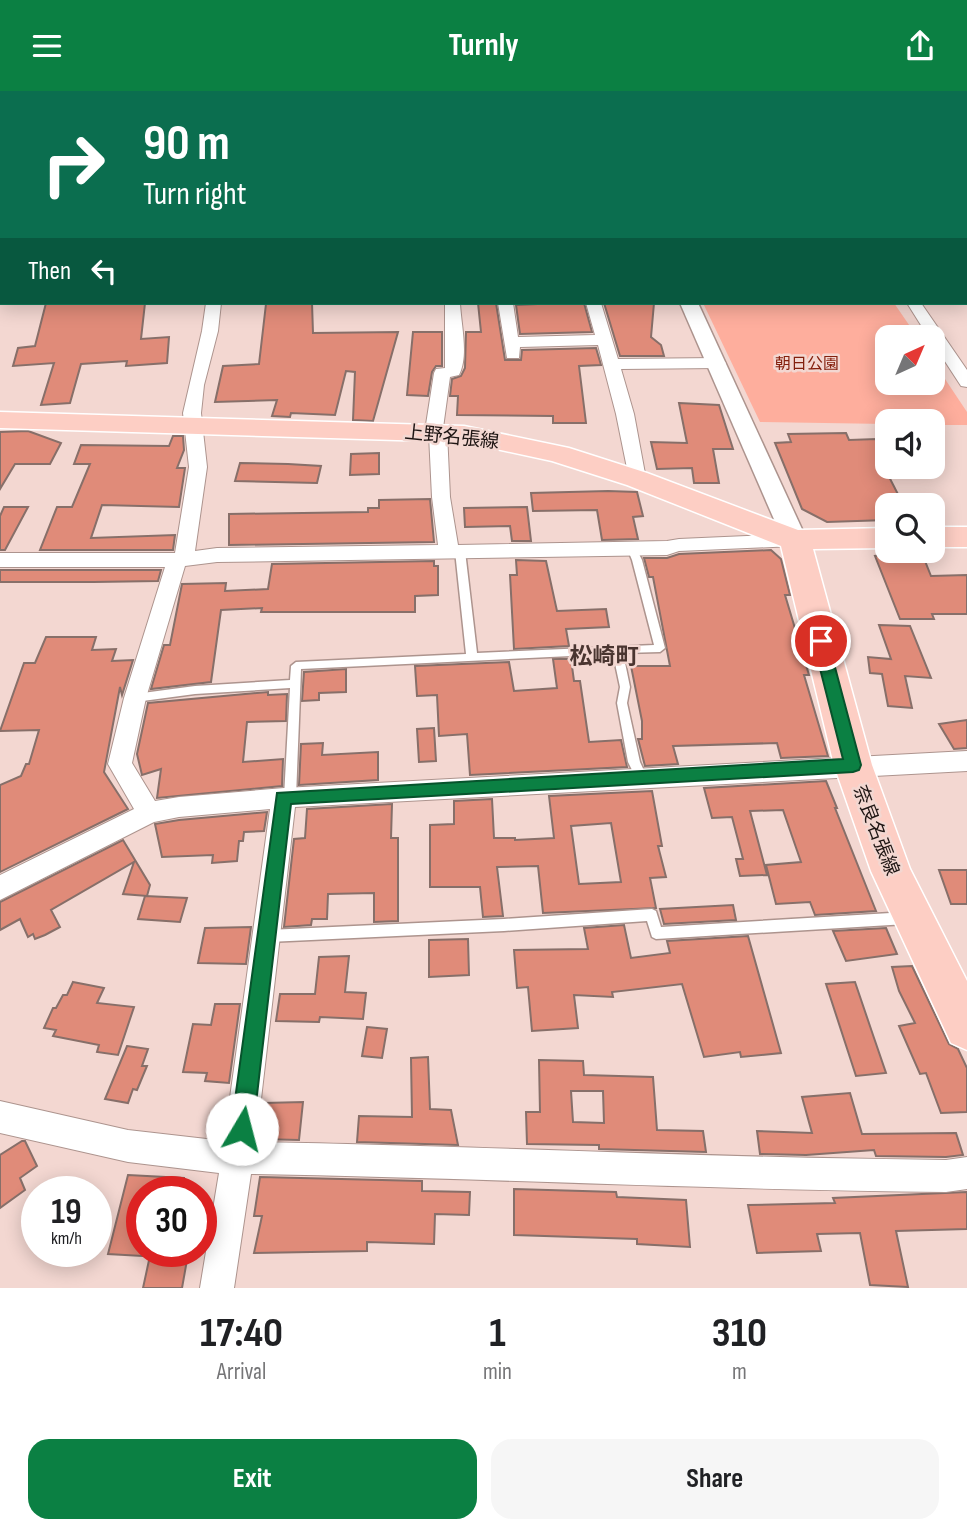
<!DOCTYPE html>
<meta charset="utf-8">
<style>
:root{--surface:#fff;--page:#f6f6f6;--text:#202124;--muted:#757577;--accent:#0b8043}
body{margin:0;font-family:"Sofia Sans Condensed","Noto Sans JP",sans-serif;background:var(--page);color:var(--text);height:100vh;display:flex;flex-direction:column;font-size:26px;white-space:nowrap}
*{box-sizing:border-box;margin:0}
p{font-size:23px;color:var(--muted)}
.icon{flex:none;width:38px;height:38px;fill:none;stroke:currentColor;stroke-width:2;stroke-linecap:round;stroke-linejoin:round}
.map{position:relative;height:1197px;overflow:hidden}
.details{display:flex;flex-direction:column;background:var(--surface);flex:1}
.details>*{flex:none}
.hud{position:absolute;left:0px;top:0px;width:968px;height:214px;box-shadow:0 4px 18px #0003;background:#0b6e4f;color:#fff;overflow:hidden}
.needle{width:46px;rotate:44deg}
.tools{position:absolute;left:875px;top:234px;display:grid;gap:14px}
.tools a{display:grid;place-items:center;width:70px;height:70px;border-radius:14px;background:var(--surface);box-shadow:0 4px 18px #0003;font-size:35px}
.speed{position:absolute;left:21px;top:1085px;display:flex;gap:14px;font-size:35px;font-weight:700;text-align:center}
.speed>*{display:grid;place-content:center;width:91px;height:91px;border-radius:50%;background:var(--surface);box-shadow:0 4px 18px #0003;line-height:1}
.speed small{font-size:18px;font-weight:400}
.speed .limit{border:10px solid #d22;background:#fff;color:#111}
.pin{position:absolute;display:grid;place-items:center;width:60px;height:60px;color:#fff;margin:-30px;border:4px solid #fff;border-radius:50%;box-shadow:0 2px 7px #0007}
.me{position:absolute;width:77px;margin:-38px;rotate:8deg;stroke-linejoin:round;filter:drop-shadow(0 0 5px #0008)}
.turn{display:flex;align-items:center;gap:24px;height:147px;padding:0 28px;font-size:32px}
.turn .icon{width:91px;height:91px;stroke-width:2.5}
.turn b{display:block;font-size:49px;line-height:60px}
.then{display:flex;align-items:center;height:66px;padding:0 28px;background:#0003;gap:14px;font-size:26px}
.eta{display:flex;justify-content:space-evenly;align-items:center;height:119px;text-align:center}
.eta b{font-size:42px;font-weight:700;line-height:49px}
.primary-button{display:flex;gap:14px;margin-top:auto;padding:14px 28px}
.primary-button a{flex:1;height:80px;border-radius:21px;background:var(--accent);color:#fff;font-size:28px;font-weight:700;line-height:80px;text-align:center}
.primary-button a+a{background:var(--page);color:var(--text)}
header{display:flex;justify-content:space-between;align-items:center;height:91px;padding:0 28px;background:var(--accent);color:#fff;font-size:32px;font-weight:700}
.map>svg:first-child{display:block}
.green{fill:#feae9d}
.building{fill:#e08b79;stroke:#876f69;stroke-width:2;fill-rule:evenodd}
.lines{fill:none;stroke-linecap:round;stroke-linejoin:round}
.service-casing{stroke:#ad948e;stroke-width:3}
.minor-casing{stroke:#ad948e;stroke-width:2}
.tertiary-casing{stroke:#ad948e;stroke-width:3}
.primary-casing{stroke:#fff;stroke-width:3}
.service{fill:#fff;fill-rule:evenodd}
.minor{fill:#fff;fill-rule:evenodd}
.tertiary{fill:#fff;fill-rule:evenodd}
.primary{fill:#fdcec4;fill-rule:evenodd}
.route{fill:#0b8043;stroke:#07532c;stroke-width:2}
.labels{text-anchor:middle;stroke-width:5;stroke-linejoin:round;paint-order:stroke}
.far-park-label{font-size:16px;fill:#84200d;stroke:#f3d7d1}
.street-label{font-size:19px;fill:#1e1513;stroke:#f3d7d1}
.quarter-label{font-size:23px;font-weight:bold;fill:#4a3530;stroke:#f3d7d1}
</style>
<header><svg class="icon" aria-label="menu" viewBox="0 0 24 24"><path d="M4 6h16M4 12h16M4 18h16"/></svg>Turnly<svg class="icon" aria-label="share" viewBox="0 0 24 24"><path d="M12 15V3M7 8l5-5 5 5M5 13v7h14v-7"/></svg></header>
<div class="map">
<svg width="967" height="1197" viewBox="0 0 967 1197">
<rect width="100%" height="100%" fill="#f3d7d1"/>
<path class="green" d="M703,212H894L918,247H887V292H933V270L967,321V334H933V331H887V333L760,331Z"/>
<g class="building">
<path d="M46,212H145L141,248L169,246L167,272L126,275L127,270L81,273L70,312L41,314L54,272L13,275L18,257L35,255Z"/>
<path d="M312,212L313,242L398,241L373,330L353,329L355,281L346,280L335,324L291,322L290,326L272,325L277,309L215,311L223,275L259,273L266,213Z"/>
<path d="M478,212H496L505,269H521L522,259L596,257L601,274L579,275L586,332H553V325L457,324L458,305H450L452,288L461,285L465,277L466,241H481Z"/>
<path d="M559,212H584L592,241L520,243L516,214Z"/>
<path d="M604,212H654L651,246L661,254L664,265H620Z"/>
<path d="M413,241H442V275H436L432,281L428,305L407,304Z"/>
<path d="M679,312L719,314L733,358H713L719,392H694L692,377L657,378L651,351L687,352Z"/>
<path d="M28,340L61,352L50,373H15L0,398V341Z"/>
<path d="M846,342L849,349L877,348L887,368V376L892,377L885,378L904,415H887V429L827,431L802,418L775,352L791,351L788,343Z"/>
<path d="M173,345H183L184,359L177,377H185L179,416L102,414L91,447L175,444L173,459H40L57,416H72L90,373H74L81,354L169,355Z"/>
<path d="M379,362V383L350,384L351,363Z"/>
<path d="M240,372L288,373L321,375L317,392L235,390Z"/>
<path d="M608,400L637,401L643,425L633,426L638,448L602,449L597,419L533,420L531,402Z"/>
<path d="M430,408L434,451L229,454V423L368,421V417H379V409Z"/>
<path d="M4,416H28L5,459H0V425Z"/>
<path d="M527,416L531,450H512L510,435L465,436L464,417Z"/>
<path d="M771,459L781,468L790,504H785L809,584H804L828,665L781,667L777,652L673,655L678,673L645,675L638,648H642V630L631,575H670L653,486H649L644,467H667L679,463Z"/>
<path d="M899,460H921L931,485L967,484V523H932L934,528H900L875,465L900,463Z"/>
<path d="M516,469L546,470L557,520L606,518L609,536L566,538L569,555L514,558L510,484H517Z"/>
<path d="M434,470V475H438V504L415,505V521H261L262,517L221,519L211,591L151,598L164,554H170L182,493L226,492L225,500L268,498L272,473Z"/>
<path d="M0,479H161L158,490L94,491H0Z"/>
<path d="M879,534L910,535L931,587L905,585L912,617L888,615L882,583L870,582L868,566L891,568Z"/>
<path d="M46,546H96L92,559L116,558L112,570L133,569L122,604L120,596L104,681L128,718L0,781V694L21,685L26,673H29L39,639L0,640L24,572H35Z"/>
<path d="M553,568H571L574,590H580L589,651L621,649L627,676L470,684L467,643L439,645L437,604L417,605L415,575L509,571L514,600L557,597Z"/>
<path d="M346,578V601L319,602V609L302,610L304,581Z"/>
<path d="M268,601V604L287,603L286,630L247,631L243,671L283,668L282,695L157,707L161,678L142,684L137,663L148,612Z"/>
<path d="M967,629V657L954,658L939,633Z"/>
<path d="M434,637L436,670L419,671L417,638Z"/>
<path d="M323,652L322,664L378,661V689L299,694L301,653Z"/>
<path d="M826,690L837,717H835L876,820L815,824L810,811L776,813L766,774L801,771L783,719L750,720L767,784L740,785L736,768H743L732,726L712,727L704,697Z"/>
<path d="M652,700L662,755H658L666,786L650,787L656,817L543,822L538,775L497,776L503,825L483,826L480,796H430V734L454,733V710L492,708L494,747H515V749L554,747L549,705ZM611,732L621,791L579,793L571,735Z"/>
<path d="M392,713L391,747H398V830L374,831V802L328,803L327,828H312L311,834L284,836L294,748L305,747L307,718Z"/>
<path d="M267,721L264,740L244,741L243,750H239L237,770L212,772L213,764L162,766L155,733L179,729Z"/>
<path d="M123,749L150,794L147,805L123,803L134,771L51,819L60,836L45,844L35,848L33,843L28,846L20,828L0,839V811Z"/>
<path d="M939,779H967V813H951Z"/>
<path d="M145,805L187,807L180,831L138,828Z"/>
<path d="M733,814L736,829L664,833L660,818Z"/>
<path d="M624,834L631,867L670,862L667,850L748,845L781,962L741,966L740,961L704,966L682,893L612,901L613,906L574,904L578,937L532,940L528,896L517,897L514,859L588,858L584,837Z"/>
<path d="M251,836L246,873L198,872L205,837Z"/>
<path d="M886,837L897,863L846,870L833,840Z"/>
<path d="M468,848L469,884L429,886V849Z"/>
<path d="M349,865L345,901L366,902L363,928L320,926L319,931L276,930L280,903H315L319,866Z"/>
<path d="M912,875L949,953L958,958L967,977V1021L941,1022L926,982L920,983L899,935L915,932L899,900L892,876Z"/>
<path d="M73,891L104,897L97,912L134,916L118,964L97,961L99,954L53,945L56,939L44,937L53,917H56L63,904H67Z"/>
<path d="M855,891L873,944L886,982L856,985L826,893Z"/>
<path d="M215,913H240L229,992L205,990L207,982L183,981L193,933L211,934Z"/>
<path d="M367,936L387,938L382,967L362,965Z"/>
<path d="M127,955L148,958L142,975H147L137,999L133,998L128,1012L105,1008Z"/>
<path d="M428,966L430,1018L451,1019L458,1054L357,1051L359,1025L412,1026L411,967Z"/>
<path d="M539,969L583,970L584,984L653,986L657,1039L703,1040L706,1061L599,1058V1054L527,1053L526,1021H540ZM571,1000H603L604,1032L573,1031Z"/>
<path d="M850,1002L862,1043L956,1042L963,1064L946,1066L876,1065L874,1059L806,1064L760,1063L757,1040L812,1042L802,1006Z"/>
<path d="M303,1011L299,1049L259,1048L264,1012Z"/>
<path d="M22,1050H25L37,1075L20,1087L25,1099L0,1117V1064Z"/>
<path d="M128,1084L184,1087V1101H142V1165L108,1163Z"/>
<path d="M260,1086L422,1090V1100L470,1101L469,1124L435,1123L434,1153L367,1151V1160L254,1162L262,1125H254Z"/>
<path d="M514,1098L616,1101L617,1106L686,1109L690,1156L637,1153V1148L514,1144Z"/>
<path d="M967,1101V1138L896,1140L908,1196L870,1194L860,1142L817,1143L821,1160L757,1162L748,1114L835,1112L833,1107Z"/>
<path d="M151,1160H173L171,1168L187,1169L182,1197H143Z"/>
</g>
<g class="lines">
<g class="service-casing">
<g id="service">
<path d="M632,454L635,455L642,469L665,557L660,561L623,562L630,596L627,612L640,671L647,686L645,689L641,691L637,689L628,671L617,612L620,596L613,563L301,578L296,706L294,709L290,711L286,709L284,706L290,597L195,603L135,611L131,610L130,607L131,604L135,603L195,595L290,589L291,575L296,571L466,563L455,460L460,457L465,460L477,562L654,554L632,469L627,457Z"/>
<path d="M652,818L656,820L661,836L907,821L911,823L913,827L911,831L907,833L656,848L652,846L647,830L504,840L268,851L263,849L262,845L263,841L268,839L504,828Z"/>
</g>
</g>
<g class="minor-casing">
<g id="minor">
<path d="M298,0H308L297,2Z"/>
<path d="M317,0H351L316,2Z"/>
<path d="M357,0H367L368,2H357Z"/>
<path d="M450,0H461L462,2H451Z"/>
<path d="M749,0H767L768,2H750Z"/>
<rect x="0" y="30" width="2" height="6"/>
<rect x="966" y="33" width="1" height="8"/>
<path d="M206,212H221L218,240L204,294L201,322L207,376L195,460L217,457L438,454L432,406L429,344L425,340L434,282L436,278L445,277V212H460C461,234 469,265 459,284L450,286L443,337L447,341L450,406L458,454L667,450L679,448L795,443L802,444L805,449L802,454L795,455L679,460L667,464L217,471L185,475L146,607L132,672L155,710L179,706L284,697L967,660V680L295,716L256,1051C486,1055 716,1067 946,1069L967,1066V1098L946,1101C714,1099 483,1087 251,1083L234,1197H200L219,1082L128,1071L0,1042V1010L128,1039L224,1050L270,718L179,726L154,731L0,809V784L134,718L108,673L124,607L165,476H0V462H175L189,376L183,322L202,240Z"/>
<path d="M498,212H513L518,246L595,244L586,212H601L618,268L718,267L726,272L718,277L621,278L634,323L646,388L637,394L630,392L616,323L598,254L520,256L519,267H507Z"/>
<path d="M907,212H921L967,279V296L961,295L933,252V247H929Z"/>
</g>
</g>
<g class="tertiary-casing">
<g id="tertiary">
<path d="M0,185H2L0,199Z"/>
<path d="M680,212H698L807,449L804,455L795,457L786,455L783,449Z"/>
</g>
</g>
<g class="primary-casing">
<g id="primary">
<path d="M0,321L464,335L569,357L647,382L798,439L887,437V457L813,458L872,674L910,778L967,890V959L951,952L871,780L834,674L781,455L627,394L552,370L464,351L0,337Z"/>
<rect x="933" y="436" width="34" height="20"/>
</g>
</g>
<use href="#service" class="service"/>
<use href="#minor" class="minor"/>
<use href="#tertiary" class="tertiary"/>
<use href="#primary" class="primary"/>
</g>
<path class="route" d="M821,544L828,550L861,674L859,679L853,681L291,713L253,1038L249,1046L242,1049L234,1046L231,1038L277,702L843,668L813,550Z"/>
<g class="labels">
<g class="far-park-label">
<text x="807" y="278">朝日公園</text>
</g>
<g class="street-label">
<text transform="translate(452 345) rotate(6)" y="7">上野名張線</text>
<text transform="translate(877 739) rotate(69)" y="7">奈良名張線</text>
</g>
<g class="quarter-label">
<text x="604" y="573">松崎町</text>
</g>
</g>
</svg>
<div class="tools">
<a><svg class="needle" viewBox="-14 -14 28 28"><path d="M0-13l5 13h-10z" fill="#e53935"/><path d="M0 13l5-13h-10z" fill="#757577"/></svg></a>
<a><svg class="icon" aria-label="sound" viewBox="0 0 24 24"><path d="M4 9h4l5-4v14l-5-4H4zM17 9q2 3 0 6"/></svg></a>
<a><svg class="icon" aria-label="search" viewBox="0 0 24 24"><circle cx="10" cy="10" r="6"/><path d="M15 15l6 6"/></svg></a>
</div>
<div class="speed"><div>19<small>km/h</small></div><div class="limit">30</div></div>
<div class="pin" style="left:821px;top:550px;background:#d93025"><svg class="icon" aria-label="arrive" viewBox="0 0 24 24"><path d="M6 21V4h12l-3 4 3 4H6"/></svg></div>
<svg class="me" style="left:242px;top:1038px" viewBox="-20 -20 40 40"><circle r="19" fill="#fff"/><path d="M0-13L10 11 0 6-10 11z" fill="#0b8043"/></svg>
<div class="hud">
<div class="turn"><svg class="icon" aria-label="right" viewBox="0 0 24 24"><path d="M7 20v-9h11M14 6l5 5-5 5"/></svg><div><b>90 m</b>Turn right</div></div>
<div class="then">Then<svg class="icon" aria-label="left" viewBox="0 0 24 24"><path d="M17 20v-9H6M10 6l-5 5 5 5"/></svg></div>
</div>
</div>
<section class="details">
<div class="eta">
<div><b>17:40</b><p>Arrival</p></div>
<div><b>1</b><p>min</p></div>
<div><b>310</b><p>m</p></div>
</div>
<div class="primary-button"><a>Exit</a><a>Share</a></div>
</section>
